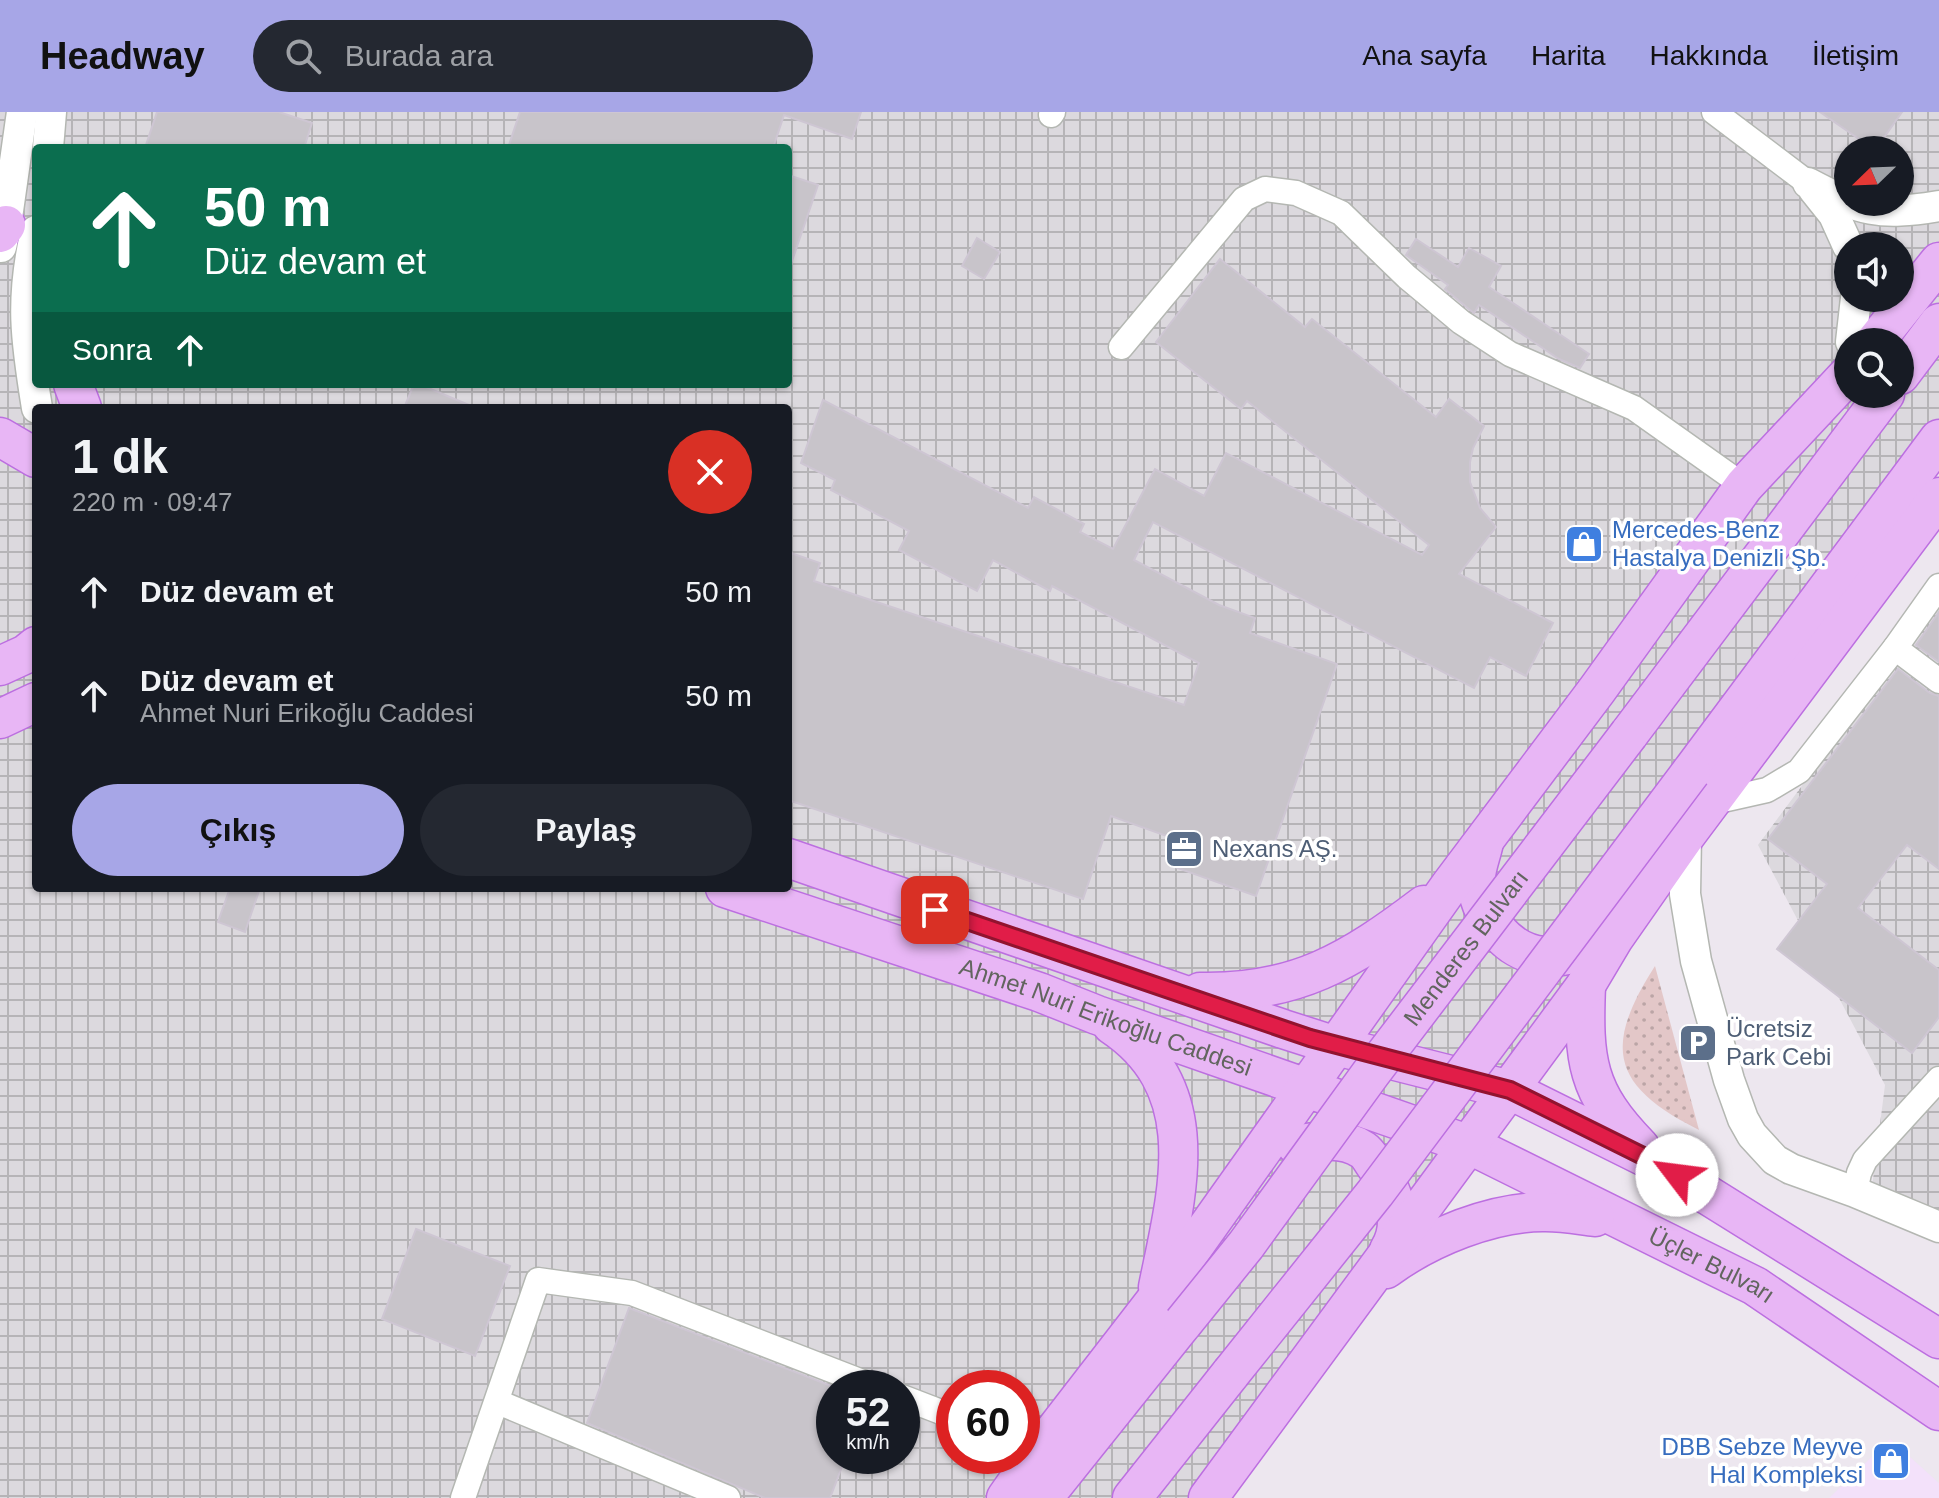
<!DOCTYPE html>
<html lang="tr">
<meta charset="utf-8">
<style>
:root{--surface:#171b24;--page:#242831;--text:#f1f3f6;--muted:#9ea1a6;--accent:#a7a6e7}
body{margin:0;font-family:Arial,sans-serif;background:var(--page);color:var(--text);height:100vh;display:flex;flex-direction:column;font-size:30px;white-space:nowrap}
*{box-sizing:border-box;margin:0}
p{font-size:26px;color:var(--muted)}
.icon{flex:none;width:44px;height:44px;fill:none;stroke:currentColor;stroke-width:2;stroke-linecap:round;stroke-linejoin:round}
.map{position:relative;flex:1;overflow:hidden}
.panel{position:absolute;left:32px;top:292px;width:760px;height:488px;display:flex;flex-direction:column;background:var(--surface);border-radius:8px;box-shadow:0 2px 6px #0004}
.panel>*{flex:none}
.banner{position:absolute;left:32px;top:32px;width:760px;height:244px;border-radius:8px;box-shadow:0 2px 6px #0004;background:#0b6e4f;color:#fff;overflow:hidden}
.needle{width:52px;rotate:247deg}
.buttons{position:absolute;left:1834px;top:24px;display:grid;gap:16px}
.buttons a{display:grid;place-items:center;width:80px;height:80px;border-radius:50%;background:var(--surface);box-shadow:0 2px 6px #0004;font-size:40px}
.speed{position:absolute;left:816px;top:1258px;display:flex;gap:16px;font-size:40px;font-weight:700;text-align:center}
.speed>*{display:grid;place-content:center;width:104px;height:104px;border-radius:50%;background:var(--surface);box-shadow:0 2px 6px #0004;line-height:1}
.speed small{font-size:20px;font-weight:400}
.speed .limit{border:12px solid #d22;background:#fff;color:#111}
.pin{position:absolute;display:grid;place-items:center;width:68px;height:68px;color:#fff;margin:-34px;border-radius:16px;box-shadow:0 4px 12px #0006}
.me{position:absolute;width:88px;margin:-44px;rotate:300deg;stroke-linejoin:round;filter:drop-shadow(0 0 6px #0008)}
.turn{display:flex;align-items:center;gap:28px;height:168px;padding:0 40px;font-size:36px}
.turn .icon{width:104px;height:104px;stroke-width:2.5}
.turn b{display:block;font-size:56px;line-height:68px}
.then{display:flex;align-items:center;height:76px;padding:0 40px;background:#0003;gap:16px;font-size:30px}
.round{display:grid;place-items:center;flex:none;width:84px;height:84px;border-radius:42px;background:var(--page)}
.headline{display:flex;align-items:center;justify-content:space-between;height:136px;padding:0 40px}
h1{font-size:48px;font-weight:700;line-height:60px}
.cta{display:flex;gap:16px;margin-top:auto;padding:16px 40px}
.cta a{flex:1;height:92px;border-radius:48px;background:var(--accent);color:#111;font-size:32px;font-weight:700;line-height:92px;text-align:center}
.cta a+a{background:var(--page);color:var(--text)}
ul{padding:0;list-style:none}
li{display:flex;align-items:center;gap:24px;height:104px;padding:0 40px}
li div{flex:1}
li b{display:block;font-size:30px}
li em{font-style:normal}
header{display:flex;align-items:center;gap:48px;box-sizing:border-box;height:112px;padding:0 40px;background:var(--accent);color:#111}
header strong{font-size:38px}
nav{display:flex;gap:44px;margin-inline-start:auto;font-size:28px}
.search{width:560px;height:72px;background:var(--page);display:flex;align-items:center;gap:20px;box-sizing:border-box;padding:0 28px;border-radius:44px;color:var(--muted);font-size:30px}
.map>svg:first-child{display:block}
.commercial{fill:#f3e1fa}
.industrial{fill:url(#industrial-grid);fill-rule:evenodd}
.grass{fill:url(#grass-dots)}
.building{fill:#c8c4ca;stroke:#cec6d3;stroke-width:2}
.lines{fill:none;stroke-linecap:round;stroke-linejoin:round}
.minor-casing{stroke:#b4b7b2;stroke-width:27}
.tertiary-casing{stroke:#b4b7b2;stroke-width:33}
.primary-casing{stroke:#bc6fe0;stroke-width:41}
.minor{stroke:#fff;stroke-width:24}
.tertiary{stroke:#fff;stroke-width:30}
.primary{stroke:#e8b6f5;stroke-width:38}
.primary-bridge-casing{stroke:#bc6fe0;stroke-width:41;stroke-linecap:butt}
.primary-bridge{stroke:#e8b6f5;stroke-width:38}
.route-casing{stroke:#92132f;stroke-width:20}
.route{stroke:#e11d48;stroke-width:14}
.labels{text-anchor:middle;stroke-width:7;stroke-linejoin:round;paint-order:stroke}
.shop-label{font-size:24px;fill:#366cbe;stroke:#fff;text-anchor:start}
.service-label{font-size:24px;fill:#4e5e75;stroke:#fff;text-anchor:start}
.street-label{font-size:24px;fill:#62655f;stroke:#fff}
</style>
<header>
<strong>Headway</strong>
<div class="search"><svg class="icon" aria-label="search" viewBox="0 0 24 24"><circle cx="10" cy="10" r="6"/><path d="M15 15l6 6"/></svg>Burada ara</div>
<nav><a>Ana sayfa</a><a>Harita</a><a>Hakkında</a><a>İletişim</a></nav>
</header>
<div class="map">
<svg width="1939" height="1386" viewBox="0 0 1939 1386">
<defs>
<pattern id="industrial-grid" width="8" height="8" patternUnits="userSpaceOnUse" patternTransform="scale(2)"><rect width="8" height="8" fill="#dcd9de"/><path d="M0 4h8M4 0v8" fill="none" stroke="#b6b4b7"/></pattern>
<pattern id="grass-dots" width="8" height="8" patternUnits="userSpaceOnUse" patternTransform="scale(2)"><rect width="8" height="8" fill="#e3c7c8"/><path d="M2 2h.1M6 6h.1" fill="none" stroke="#bba5a6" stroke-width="1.8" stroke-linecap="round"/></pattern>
</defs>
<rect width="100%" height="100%" fill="#ede7ef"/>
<path class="commercial" d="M1890,1327L1939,1371V1386H1829Z"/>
<g class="industrial">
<path d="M0,0H1939V359L1189,1386H0ZM36,36H788V272H36ZM1848,38H1900V90H1848ZM1848,134H1900V186H1848ZM1848,230H1900V282H1848ZM36,296H788V776H36ZM834,1276H902V1344H834ZM954,1276H1022V1344H954Z"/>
<path d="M1939,489V1098L1872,1075L1885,973L1758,733Z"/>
</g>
<path class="grass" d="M1655,854L1699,1018C1611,974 1603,935 1655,854Z"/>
<g class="building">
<path d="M157,0H279L312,11L304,36H145Z"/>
<path d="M520,0H861L852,27L784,3L773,36H508Z"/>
<path d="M1820,0H1902L1875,38Z"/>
<path d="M788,63L818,73L791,152L788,151Z"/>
<path d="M977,126L1000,140L984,167L962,154Z"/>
<path d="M1416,127L1458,155L1469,136L1501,154L1489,175L1589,242L1580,256L1559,247L1479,193L1474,201L1470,198L1445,177L1448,173L1406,143Z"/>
<path d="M1220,147L1305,215L1312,207L1436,305L1449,287L1484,314L1473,336L1470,350V370L1480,396L1496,415L1459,462L1553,511L1526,564L1490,545L1474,576L1153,410L1134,448L1219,493L1255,506L1250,521L1337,552L1256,784L1169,753L1178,728L1111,704L1083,787L788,688V440L820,451L814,469L1184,593L1199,551L1052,474L1050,479L993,448L977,479L899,438L909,419L831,378L835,368L801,351L823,288L1028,396L1034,385L1084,412L1080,420L1113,437L1155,357L1204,384L1226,341L1422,443L1429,433L1247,289L1241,297L1156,230Z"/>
<path d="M414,272H419L476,296H404Z"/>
<path d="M1939,500V550L1916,533Z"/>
<path d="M1898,557L1930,581L1939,584V757L1907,733L1858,796L1939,858V905L1912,941L1777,837L1827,772L1768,727Z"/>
<path d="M230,776H260L245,820L218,810Z"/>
<path d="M416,1117L510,1154L475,1244L382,1207Z"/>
<path d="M629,1196L834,1275V1344H846L830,1386H765L587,1311Z"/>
</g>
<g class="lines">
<g class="minor-casing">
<g id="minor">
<path d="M1714,0L1808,71"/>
<path d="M1051,3L1053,0"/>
<path d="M1121,235L1244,87L1265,77L1296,81L1341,101L1407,165L1461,210L1510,242L1634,296L1744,374"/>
<path d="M1895,536L1939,569"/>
<path d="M1709,691L1767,678L1799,659L1895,536L1939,474"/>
<path d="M1855,1080L1859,1061L1865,1048L1939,967"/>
<path d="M902,1285L954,1305"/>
<path d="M498,1290L728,1386"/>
<path d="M463,1386L538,1168L632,1181L878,1276"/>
</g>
</g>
<g class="tertiary-casing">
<g id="tertiary">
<path d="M48,36L51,0"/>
<path d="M1808,71C1861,99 1879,104 1939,94"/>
<path d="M1814,78L1834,103L1848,134"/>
<path d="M36,119C20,187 26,229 37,296"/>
<path d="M1,135L6,113L22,0"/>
<path d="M1851,230L1856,186"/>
<path d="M1686,723L1685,782L1696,849L1729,968L1743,1007L1752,1023L1775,1048L1791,1057L1855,1080L1939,1115"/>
</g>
</g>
<g class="primary-casing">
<g id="primary">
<path d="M0,121L6,113"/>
<path d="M1875,230L1939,150"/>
<path d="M1900,263L1939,211"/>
<path d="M73,272L82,296"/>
<path d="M0,325L36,346"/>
<path d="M0,554L26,542L36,534"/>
<path d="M0,607L36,590"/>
<path d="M1629,622L1885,282"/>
<path d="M1691,660L1939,327"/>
<path d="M1484,730C1482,741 1476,755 1476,766C1478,802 1506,841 1544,844C1556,846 1569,843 1581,840"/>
<path d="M788,746L1283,917L1336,934L1510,978L1653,1049L1939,1227"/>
<path id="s1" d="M725,776L1039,880L1097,903L1470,1033L1755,1174L1939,1299"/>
<path d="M1586,873C1583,948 1586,980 1640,1035"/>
<path d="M1200,880C1296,882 1350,849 1424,793"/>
<path d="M1112,913C1208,977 1177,1081 1158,1175"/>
<path d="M1296,1033C1318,1029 1342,1024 1363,1038C1369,1042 1373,1051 1378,1057C1395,1081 1405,1112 1389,1138"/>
<path d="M1386,1157C1428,1126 1493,1099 1546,1100C1563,1100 1579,1103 1595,1105"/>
<path d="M1006,1386L1039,1339L1155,1189L1449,775L1597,578L1744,374L1848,263"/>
<path d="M1043,1386L1183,1211"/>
<path d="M1132,1386L1231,1261"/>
<path d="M1208,1386L1586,873L1614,826L1686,723L1939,385"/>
</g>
</g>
<use href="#minor" class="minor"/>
<use href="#tertiary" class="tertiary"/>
<use href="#primary" class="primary"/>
<g class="primary-bridge-casing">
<g id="primary-bridge">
<path id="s2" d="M1183,1211L1246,1133L1371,961L1629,622"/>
<path d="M1231,1261L1375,1081L1691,660"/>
</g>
</g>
<use href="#primary-bridge" class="primary-bridge"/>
</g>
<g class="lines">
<g class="route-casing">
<path id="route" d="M935,798L1310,926L1510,978L1653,1049L1677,1063"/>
</g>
<use href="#route" class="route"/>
</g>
<defs>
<g id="shop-square" transform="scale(2)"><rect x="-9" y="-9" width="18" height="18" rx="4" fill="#3f7fe0" stroke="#fff"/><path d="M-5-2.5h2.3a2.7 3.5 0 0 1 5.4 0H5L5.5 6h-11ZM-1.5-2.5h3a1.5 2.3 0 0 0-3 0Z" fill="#fff"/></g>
<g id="office-square" transform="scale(2)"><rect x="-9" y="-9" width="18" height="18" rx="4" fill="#5c6f8a" stroke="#fff"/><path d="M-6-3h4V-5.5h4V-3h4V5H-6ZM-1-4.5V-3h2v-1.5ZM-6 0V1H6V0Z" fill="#fff"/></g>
<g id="parking-square" transform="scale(2)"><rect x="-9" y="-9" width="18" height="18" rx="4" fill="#5c6f8a" stroke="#fff"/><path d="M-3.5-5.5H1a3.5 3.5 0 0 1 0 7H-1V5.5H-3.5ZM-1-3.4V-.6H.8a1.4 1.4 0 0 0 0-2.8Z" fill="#fff"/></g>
</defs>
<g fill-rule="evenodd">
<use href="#shop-square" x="1584" y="432"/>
<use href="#office-square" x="1184" y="737"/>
<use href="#parking-square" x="1698" y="931"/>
<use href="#shop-square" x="1891" y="1349"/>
</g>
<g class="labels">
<g class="shop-label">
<text x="1612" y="426">Mercedes-Benz<tspan x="1612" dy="28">Hastalya Denizli Şb.</tspan></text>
<text x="1863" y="1343" text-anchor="end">DBB Sebze Meyve<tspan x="1863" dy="28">Hal Kompleksi</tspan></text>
</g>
<g class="service-label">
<text x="1212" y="745">Nexans AŞ.</text>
<text x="1726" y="925">Ücretsiz<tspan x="1726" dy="28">Park Cebi</tspan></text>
</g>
<g class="street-label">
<text dy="8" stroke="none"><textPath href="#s2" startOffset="470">Menderes Bulvarı</textPath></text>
<text dy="8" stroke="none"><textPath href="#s1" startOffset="402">Ahmet Nuri Erikoğlu Caddesi</textPath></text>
<text dy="8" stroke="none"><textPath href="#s1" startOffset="1058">Üçler Bulvarı</textPath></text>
</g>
</g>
</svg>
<div class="buttons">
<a><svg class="needle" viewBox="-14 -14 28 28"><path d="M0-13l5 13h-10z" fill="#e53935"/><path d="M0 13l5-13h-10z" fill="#9ea1a6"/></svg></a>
<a><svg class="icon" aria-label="sound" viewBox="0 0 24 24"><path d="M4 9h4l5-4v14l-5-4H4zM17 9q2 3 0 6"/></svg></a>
<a><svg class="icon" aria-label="search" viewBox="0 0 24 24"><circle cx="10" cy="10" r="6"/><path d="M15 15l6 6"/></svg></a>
</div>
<div class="speed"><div>52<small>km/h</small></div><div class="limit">60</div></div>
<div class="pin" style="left:935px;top:798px;background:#d93025"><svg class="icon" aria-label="arrive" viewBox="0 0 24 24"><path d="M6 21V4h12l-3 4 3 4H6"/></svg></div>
<svg class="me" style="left:1677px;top:1063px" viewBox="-20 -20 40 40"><circle r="19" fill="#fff"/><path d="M0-13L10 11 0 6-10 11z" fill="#e11d48"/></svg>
<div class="banner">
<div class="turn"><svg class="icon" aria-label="ahead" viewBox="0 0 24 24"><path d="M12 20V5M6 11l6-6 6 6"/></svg><div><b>50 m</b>Düz devam et</div></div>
<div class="then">Sonra<svg class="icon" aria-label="ahead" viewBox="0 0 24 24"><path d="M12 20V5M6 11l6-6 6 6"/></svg></div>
</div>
<section class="panel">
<div class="headline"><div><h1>1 dk</h1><p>220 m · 09:47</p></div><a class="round" style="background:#d93025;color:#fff"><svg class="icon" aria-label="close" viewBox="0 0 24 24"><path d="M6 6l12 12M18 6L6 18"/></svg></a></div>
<ul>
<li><svg class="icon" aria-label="ahead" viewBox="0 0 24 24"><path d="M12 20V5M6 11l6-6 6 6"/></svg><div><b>Düz devam et</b></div><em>50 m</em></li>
<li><svg class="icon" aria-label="ahead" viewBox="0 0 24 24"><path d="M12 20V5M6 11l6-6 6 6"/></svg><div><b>Düz devam et</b><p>Ahmet Nuri Erikoğlu Caddesi</p></div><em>50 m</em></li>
</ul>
<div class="cta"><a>Çıkış</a><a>Paylaş</a></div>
</section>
</div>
